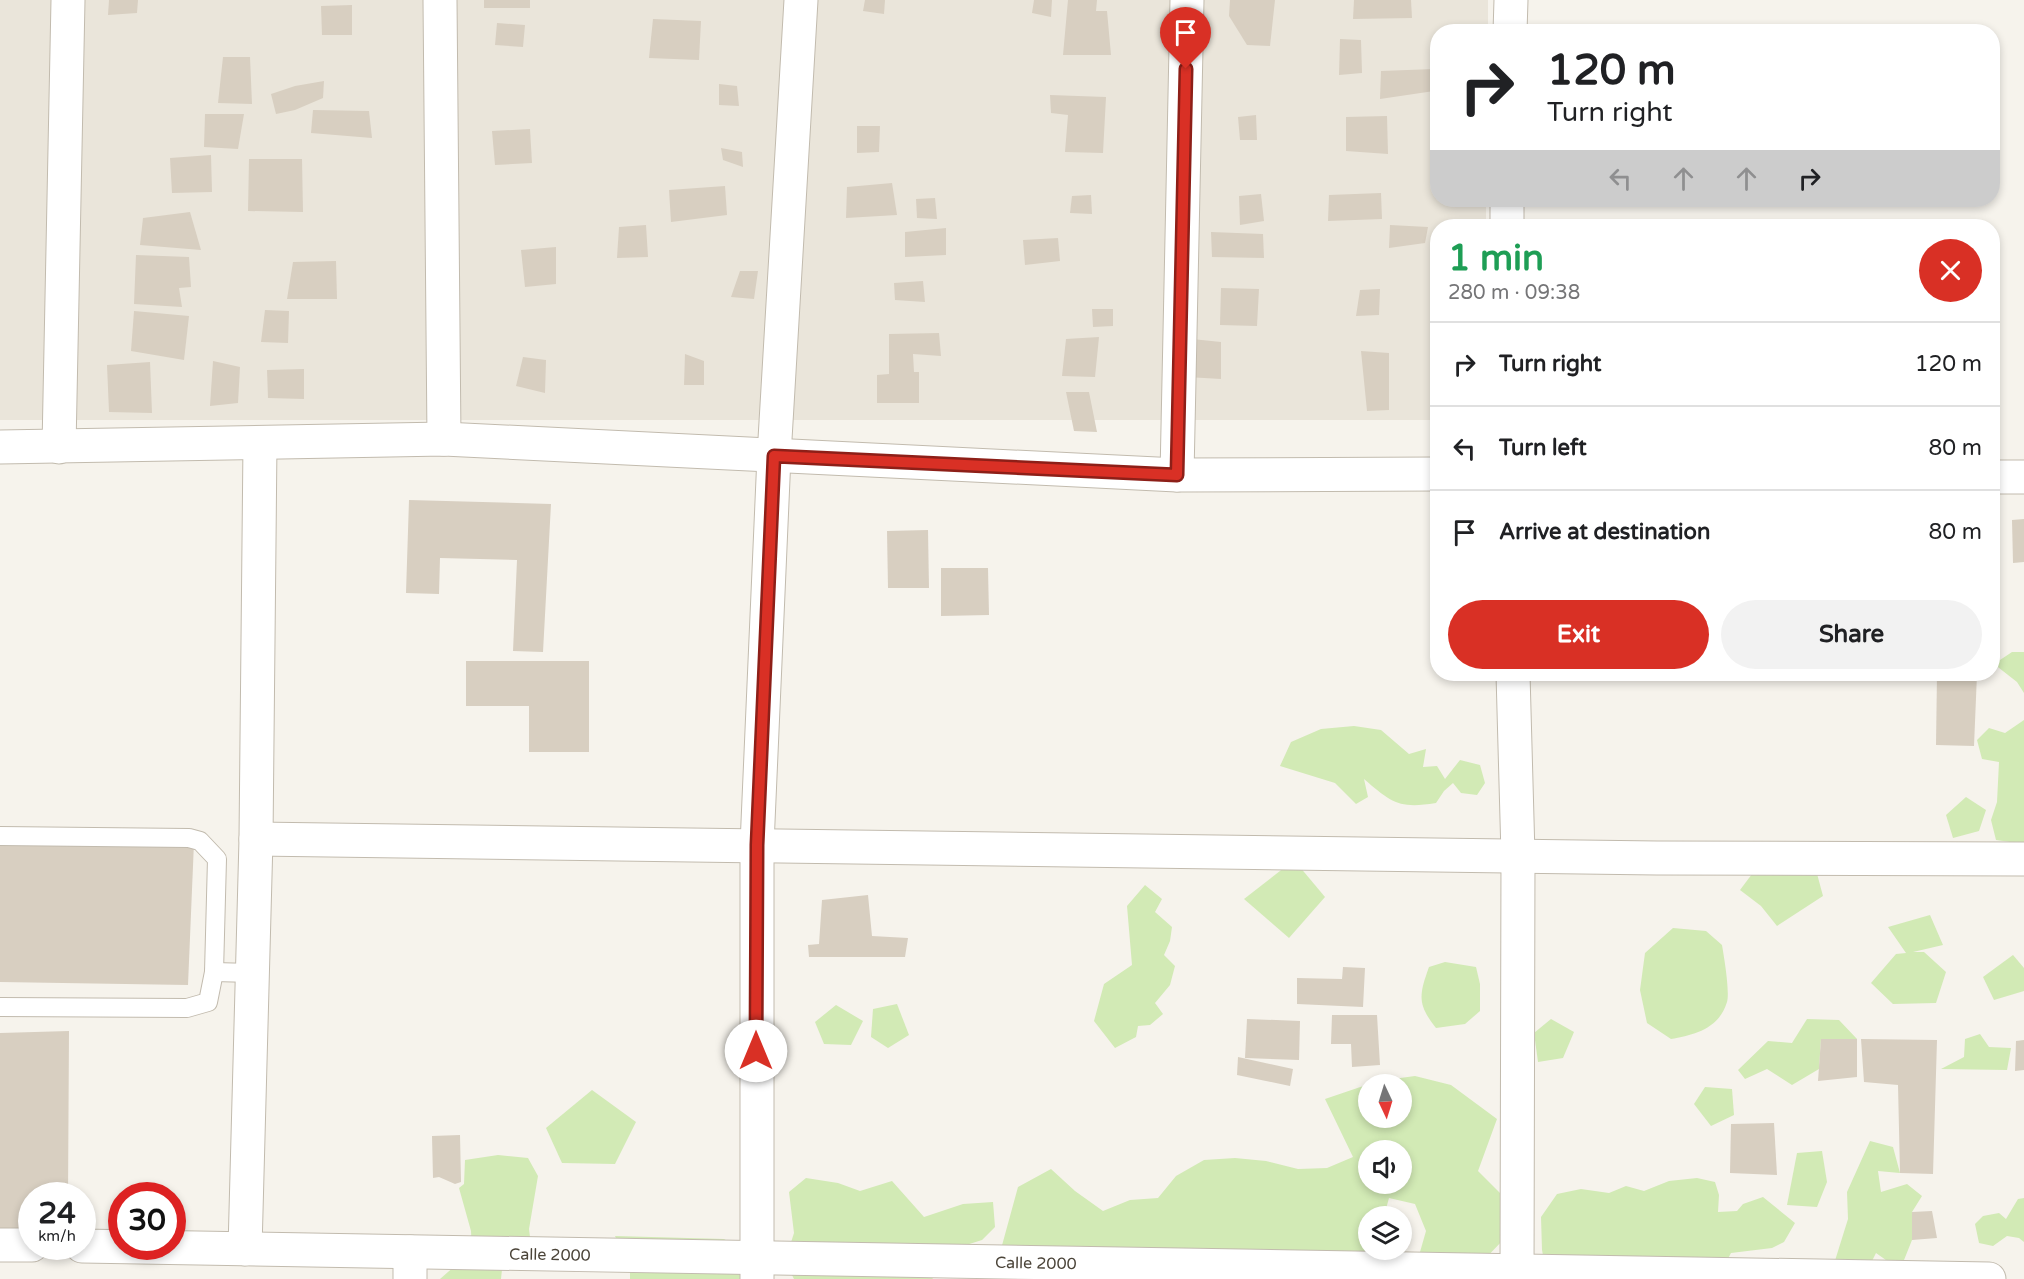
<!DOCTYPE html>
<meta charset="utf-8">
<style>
:root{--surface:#fff;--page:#f2f2f2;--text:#202124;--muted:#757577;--line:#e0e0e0;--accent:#d93025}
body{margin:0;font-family:"Varela Round",sans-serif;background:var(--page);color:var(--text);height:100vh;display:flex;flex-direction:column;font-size:22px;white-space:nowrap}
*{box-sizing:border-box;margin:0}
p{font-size:20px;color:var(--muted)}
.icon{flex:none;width:33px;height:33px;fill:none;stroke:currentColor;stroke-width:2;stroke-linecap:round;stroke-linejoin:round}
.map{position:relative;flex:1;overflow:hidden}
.panel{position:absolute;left:1430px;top:219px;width:570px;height:462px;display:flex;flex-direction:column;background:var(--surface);border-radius:24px;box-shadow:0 3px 9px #0003}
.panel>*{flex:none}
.hud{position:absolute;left:1430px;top:24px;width:570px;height:183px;border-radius:24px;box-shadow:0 3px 9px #0003;background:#fff;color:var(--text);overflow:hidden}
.needle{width:39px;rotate:176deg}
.fabs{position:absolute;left:1358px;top:1074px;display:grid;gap:12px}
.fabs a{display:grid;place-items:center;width:54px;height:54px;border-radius:50%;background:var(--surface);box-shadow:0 3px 9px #0003;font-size:30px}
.speed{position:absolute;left:18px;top:1182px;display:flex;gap:12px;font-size:30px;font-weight:700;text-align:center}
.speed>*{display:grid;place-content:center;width:78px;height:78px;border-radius:50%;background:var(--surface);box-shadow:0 3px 9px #0003;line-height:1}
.speed small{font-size:15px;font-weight:400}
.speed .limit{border:9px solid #d22;background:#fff;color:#111}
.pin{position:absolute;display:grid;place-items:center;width:51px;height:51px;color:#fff;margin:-62px -26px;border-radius:50% 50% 50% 0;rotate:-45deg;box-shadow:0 0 6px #0007}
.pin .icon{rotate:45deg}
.me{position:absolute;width:66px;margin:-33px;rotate:0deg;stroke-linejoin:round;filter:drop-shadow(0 0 4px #0008)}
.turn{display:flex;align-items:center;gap:21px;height:126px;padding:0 18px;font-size:27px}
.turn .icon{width:78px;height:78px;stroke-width:2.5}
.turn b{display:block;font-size:42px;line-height:51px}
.lanes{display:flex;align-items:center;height:57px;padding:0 18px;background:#0003;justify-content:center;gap:30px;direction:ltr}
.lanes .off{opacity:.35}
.round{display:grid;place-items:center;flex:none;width:63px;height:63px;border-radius:32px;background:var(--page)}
.headline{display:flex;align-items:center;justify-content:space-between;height:102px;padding:0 18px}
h1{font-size:36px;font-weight:700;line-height:45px;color:#1e9e55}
.primary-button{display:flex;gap:12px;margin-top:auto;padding:12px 18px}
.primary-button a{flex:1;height:69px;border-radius:36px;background:var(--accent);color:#fff;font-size:24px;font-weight:700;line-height:69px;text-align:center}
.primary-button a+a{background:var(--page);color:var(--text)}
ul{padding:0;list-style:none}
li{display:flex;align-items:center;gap:18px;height:84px;padding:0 18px;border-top:2px solid var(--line)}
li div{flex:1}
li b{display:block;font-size:22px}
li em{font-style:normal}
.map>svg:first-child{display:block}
.residential{fill:#eae5da}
.green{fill:#d2eab5;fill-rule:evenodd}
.building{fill:#d8cfc1}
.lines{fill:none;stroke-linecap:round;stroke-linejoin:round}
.service-casing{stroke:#c2bbae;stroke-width:20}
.minor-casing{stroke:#c2bbae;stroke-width:35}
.tertiary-casing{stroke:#c2bbae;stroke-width:35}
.service{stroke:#fff;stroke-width:18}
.minor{stroke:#fff;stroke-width:33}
.tertiary{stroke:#fff;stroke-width:33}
.route-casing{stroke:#8d1f18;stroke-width:15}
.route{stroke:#d93025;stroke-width:10}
.labels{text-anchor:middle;stroke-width:4.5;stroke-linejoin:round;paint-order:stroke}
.street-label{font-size:16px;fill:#4b4439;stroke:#fff}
</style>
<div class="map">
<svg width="2024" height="1279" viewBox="0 0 2024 1279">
<rect width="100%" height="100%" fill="#f6f3ec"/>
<path class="residential" d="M0,0H1488V31L1437,32V200H1486V226H1437V420H0Z"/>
<g class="green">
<path d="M2012,652H2024V693L2017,682L1994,664Z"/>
<path d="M2024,720V844L1996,840L1991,820L1997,802L1999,762L1982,759L1977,740L1989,728L2005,733Z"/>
<path d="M1354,726L1381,730L1409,754L1426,749L1423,767L1437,766L1445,779L1460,760L1480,765L1485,783L1477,795L1461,793L1453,783L1444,791L1436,803C1399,809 1392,803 1364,779L1368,797L1356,804L1335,783L1280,766L1291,742L1321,729Z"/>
<path d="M1966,797L1986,810L1979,831L1953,838L1946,815Z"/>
<path d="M1294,860L1325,897L1289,938L1244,899Z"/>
<path d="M1795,867L1816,870L1823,896L1777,926L1761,906L1740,890L1755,870L1779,875Z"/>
<path d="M1145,885L1162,899L1155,912L1172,927L1170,941L1164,955L1175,966L1170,985L1155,1003L1163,1014L1150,1025L1138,1026L1136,1037L1115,1048L1094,1021L1104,984L1132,965L1127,906Z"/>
<path d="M1930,915L1943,945L1913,952H1924L1946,972L1936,1003L1893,1004L1871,983L1896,954L1906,953L1888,927Z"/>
<path d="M1673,928L1706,931L1722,945C1724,957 1730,992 1727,1002C1719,1029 1694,1035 1671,1039L1647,1023L1640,990L1645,953Z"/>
<path d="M2013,955L2024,968V991L1994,1000L1983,977Z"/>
<path d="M1445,962L1476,967L1480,984V1011L1465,1024L1436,1028C1417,1004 1419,995 1429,967Z"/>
<path d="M897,1004L909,1035L888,1048L871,1037L873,1009Z"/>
<path d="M836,1005L863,1021L851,1045L824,1044L815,1022Z"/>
<path d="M1551,1019L1574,1032L1563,1058L1538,1062L1534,1033Z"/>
<path d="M1807,1019L1839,1020L1857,1039H1821L1819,1069L1792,1085L1767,1069L1745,1079L1738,1070L1768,1041L1792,1043Z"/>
<path d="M1980,1034L1989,1047L2011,1048L2007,1070L1941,1069L1964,1057L1965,1039Z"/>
<path d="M1415,1076L1451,1085L1497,1119L1478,1171L1508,1201L1506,1237L1478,1266L1418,1259L1426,1231L1415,1204L1389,1198L1384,1216H1368V1250H1386L1387,1254L998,1260L1018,1187L1051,1169L1075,1191L1103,1211L1130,1200L1158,1198L1176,1176L1204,1160L1235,1158L1266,1161L1298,1169L1327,1168L1353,1157L1325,1099L1378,1081ZM1368,1084H1401V1118H1368ZM1368,1150H1401V1184H1368Z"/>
<path d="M1705,1087L1732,1089L1734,1115L1711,1126L1694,1104Z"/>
<path d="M592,1090L636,1122L615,1164L562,1163L546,1128Z"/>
<path d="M1870,1141L1893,1147L1900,1173L1878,1171L1881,1192L1907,1184L1922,1196L1912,1212V1240L1900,1270L1876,1253L1864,1277L1833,1267L1848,1219L1847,1192Z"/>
<path d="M1822,1151L1827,1182L1817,1207L1787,1205L1797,1153Z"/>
<path d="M498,1155L528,1158L538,1176L529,1229L530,1237L503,1260L501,1279H440L472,1251L471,1231L459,1188L464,1184L465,1160Z"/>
<path d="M806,1178L838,1183L860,1191L892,1181L924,1217L963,1204L993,1202L995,1227L982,1240L963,1246L926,1268L933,1279H794L785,1261L794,1233L789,1192Z"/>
<path d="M1697,1178L1715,1182L1719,1195L1718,1212L1737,1211L1743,1204L1763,1197L1795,1223L1784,1242L1772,1248L1731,1253L1722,1270L1547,1276L1542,1250L1541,1217L1557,1194L1581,1189L1609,1193L1626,1186L1644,1191L1669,1181Z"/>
<path d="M2024,1198V1242L2019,1238L2007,1236L1993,1246L1979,1243L1975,1224L1983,1216L1999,1213L2006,1219L2018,1199Z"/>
<path d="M615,1236L724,1239L759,1260L755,1279H630V1271Z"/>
</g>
<g class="building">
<path d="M109,0H138L137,13L108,15Z"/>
<rect x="484" y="0" width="46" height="8"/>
<path d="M865,0H885L884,14L863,11Z"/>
<path d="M1034,0H1052L1051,17L1032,13Z"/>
<path d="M1068,0H1097L1096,11H1107L1111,55H1063Z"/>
<path d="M1230,0H1275L1270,46L1247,45L1229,16Z"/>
<path d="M1354,0H1411L1412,18L1353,19Z"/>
<path d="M352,5V35H322L321,6Z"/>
<path d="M653,19L701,21L699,60L649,58Z"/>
<path d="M497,23L525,25L523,47L495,45Z"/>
<path d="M1340,39L1361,40L1362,73L1339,75Z"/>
<path d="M223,57H250L252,104L218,103Z"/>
<path d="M1434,69V91L1380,99L1381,71Z"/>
<path d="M324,81L323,98L295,110L276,114L271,94L295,86Z"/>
<path d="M719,84L737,86L739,106L719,105Z"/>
<path d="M1050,95L1106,97L1103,153L1065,152L1068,115L1051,113Z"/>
<path d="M313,110L369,111L372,138L311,133Z"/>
<path d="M205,114H244L238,149L204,147Z"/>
<path d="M1256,115L1257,140H1240L1238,117Z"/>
<path d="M1387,116L1388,154L1346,151V117Z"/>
<path d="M857,126H880L879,152L857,153Z"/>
<path d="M530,129L532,163L495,165L492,131Z"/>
<path d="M721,148L742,152L743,167L723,160Z"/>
<path d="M211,155L212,192L172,193L170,158Z"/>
<path d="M249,159H302L303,212L248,211Z"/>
<path d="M892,183L897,215L846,218L847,187Z"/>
<path d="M725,186L727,215L671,222L669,190Z"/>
<path d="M1381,193L1382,219L1328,221L1329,195Z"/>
<path d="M1261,194L1264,221L1240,225L1239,196Z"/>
<path d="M1091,195L1092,214L1070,213L1072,196Z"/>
<path d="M935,198L937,219L917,218L916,199Z"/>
<path d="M190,212L201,250L140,245L143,218Z"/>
<path d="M646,225L648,257L617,258L619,227Z"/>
<path d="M1390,225L1428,227L1425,243L1389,248Z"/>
<path d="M946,228V255L905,257V232Z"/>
<path d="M1211,232L1263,234L1264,258L1212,257Z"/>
<path d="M1058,238L1060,261L1025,265L1023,240Z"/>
<path d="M556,247V284L525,287L521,250Z"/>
<path d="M136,255L189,257L191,287L179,288L182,307L134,304Z"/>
<path d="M336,261L337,299H287L293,262Z"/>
<path d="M740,271H758L754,299L731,297Z"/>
<path d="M923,281L925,302L895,300L894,283Z"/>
<path d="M1221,288L1259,289L1257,326L1220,325Z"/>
<path d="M1380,289L1379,315L1356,316L1360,290Z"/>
<path d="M1092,309H1113V326L1093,327Z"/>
<path d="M265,310L289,311L288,343L261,342Z"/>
<path d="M134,311L189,316L184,360L131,351Z"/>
<path d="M939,333L941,356L913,354L914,372H919V403H877V375L889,374V334Z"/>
<path d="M1099,337L1095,377L1062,376L1066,339Z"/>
<path d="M1192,339L1221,342V379L1187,377Z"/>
<path d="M1361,351L1389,353V410L1367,411Z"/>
<path d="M685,354L704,361V385H684Z"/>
<path d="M523,357L546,360L545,393L516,386Z"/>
<path d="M213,361L240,367L238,403L210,406Z"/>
<path d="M150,362L152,413L109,412L107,365Z"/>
<path d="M304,369V399L268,398L267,370Z"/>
<path d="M1066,392H1089L1097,432L1074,431Z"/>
<path d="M409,500L551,504L543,652L513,651L517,560L440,558L439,594L406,593Z"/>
<path d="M2024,519V562L2013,563L2012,520Z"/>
<path d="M928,530L929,588H888L887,531Z"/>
<path d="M941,568H988L989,615L941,616Z"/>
<path d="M466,661H589V752H529V706H466Z"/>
<path d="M1937,674H1977L1974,746L1936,745Z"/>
<path d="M0,841L194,842L188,985L0,982Z"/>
<path d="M868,895L872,936L908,938L905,957H809L808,945L819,944L822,900Z"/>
<path d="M1343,967L1365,968L1363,1007L1297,1004V978L1342,979Z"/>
<path d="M1332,1015H1377L1380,1065L1352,1067L1351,1044H1331Z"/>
<path d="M1247,1019L1300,1021L1299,1060L1245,1058Z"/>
<path d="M69,1031L68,1196H32V1231H0V1033Z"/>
<path d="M1821,1039H1857V1077L1818,1081Z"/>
<path d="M1861,1039L1937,1040L1933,1174L1900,1173L1898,1085L1864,1082Z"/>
<path d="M2024,1040V1070L2015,1071L2016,1041Z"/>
<path d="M1238,1057L1293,1069L1290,1086L1237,1075Z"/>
<path d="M1774,1123L1777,1175L1730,1173L1731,1124Z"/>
<path d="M460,1135L461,1182L455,1184L439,1177L433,1178L432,1136Z"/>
<path d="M1932,1211L1937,1238L1912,1240V1212Z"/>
</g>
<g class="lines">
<g class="service-casing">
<g id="service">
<path d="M0,836L189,838L200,841L217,859L214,972L208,1002L187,1008L0,1007"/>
<path d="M214,972L252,973"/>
</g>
</g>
<g class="minor-casing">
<g id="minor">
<path d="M440,0L444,439"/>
<path d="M1510,32L1511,0"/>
<path d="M1507,226V200"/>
<path d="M0,447L444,439L1177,475L1437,474"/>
<path d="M59,447L68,0"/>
<path d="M1177,475L1187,0"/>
<path d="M1992,477H2024"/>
<path d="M1513,674L1518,855L1517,1279"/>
<path d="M256,839L1657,858L2024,859"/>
<path d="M245,1249L256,839L260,443"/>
<path d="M410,1279V1252"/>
<path d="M757,1279V845L774,456L801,0"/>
</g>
</g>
<g class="tertiary-casing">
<g id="tertiary">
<path d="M0,1245H32"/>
<path id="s1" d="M82,1246L1989,1279"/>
</g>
</g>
<use href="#service" class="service"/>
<use href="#minor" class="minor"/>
<use href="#tertiary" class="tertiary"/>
</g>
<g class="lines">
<g class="route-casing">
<path id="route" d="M756,1051L757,845L774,456L1177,475L1186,69"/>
</g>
<use href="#route" class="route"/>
</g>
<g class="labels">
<g class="street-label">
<text dy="6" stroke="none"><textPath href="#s1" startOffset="468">Calle 2000</textPath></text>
<text dy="6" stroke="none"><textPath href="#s1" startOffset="954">Calle 2000</textPath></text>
</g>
</g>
</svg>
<div class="fabs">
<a><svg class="needle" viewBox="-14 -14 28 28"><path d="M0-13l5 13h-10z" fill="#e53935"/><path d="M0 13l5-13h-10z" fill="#757577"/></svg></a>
<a><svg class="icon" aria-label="sound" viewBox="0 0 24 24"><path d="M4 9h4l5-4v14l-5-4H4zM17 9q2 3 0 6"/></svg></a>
<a><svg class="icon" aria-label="layers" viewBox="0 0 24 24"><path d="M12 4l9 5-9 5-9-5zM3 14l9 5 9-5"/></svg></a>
</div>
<div class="speed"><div>24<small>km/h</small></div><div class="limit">30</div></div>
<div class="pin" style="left:1186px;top:69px;background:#d93025"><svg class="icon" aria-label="arrive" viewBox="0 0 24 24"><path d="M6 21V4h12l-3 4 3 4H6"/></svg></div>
<svg class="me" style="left:756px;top:1051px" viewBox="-20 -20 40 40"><circle r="19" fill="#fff"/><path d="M0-13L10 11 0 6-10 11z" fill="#d93025"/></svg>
<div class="hud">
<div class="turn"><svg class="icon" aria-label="right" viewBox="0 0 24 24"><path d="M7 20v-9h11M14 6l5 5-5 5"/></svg><div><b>120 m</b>Turn right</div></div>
<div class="lanes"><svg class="icon off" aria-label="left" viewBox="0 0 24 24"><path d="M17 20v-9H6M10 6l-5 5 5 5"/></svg><svg class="icon off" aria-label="ahead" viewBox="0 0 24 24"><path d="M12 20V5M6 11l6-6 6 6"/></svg><svg class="icon off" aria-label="ahead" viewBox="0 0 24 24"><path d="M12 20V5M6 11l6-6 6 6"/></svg><svg class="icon" aria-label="right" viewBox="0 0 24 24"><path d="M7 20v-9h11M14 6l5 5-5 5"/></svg></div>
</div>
<section class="panel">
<div class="headline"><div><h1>1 min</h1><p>280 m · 09:38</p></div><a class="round" style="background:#d93025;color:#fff"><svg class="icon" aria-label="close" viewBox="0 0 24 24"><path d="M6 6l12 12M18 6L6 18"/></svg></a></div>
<ul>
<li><svg class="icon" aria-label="right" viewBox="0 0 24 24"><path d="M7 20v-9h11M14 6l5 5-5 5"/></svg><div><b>Turn right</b></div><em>120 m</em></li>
<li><svg class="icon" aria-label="left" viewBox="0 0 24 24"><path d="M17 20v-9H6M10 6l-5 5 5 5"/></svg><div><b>Turn left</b></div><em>80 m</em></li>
<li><svg class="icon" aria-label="arrive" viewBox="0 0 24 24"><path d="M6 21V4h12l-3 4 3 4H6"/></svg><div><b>Arrive at destination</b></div><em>80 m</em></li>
</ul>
<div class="primary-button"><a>Exit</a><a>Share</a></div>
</section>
</div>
